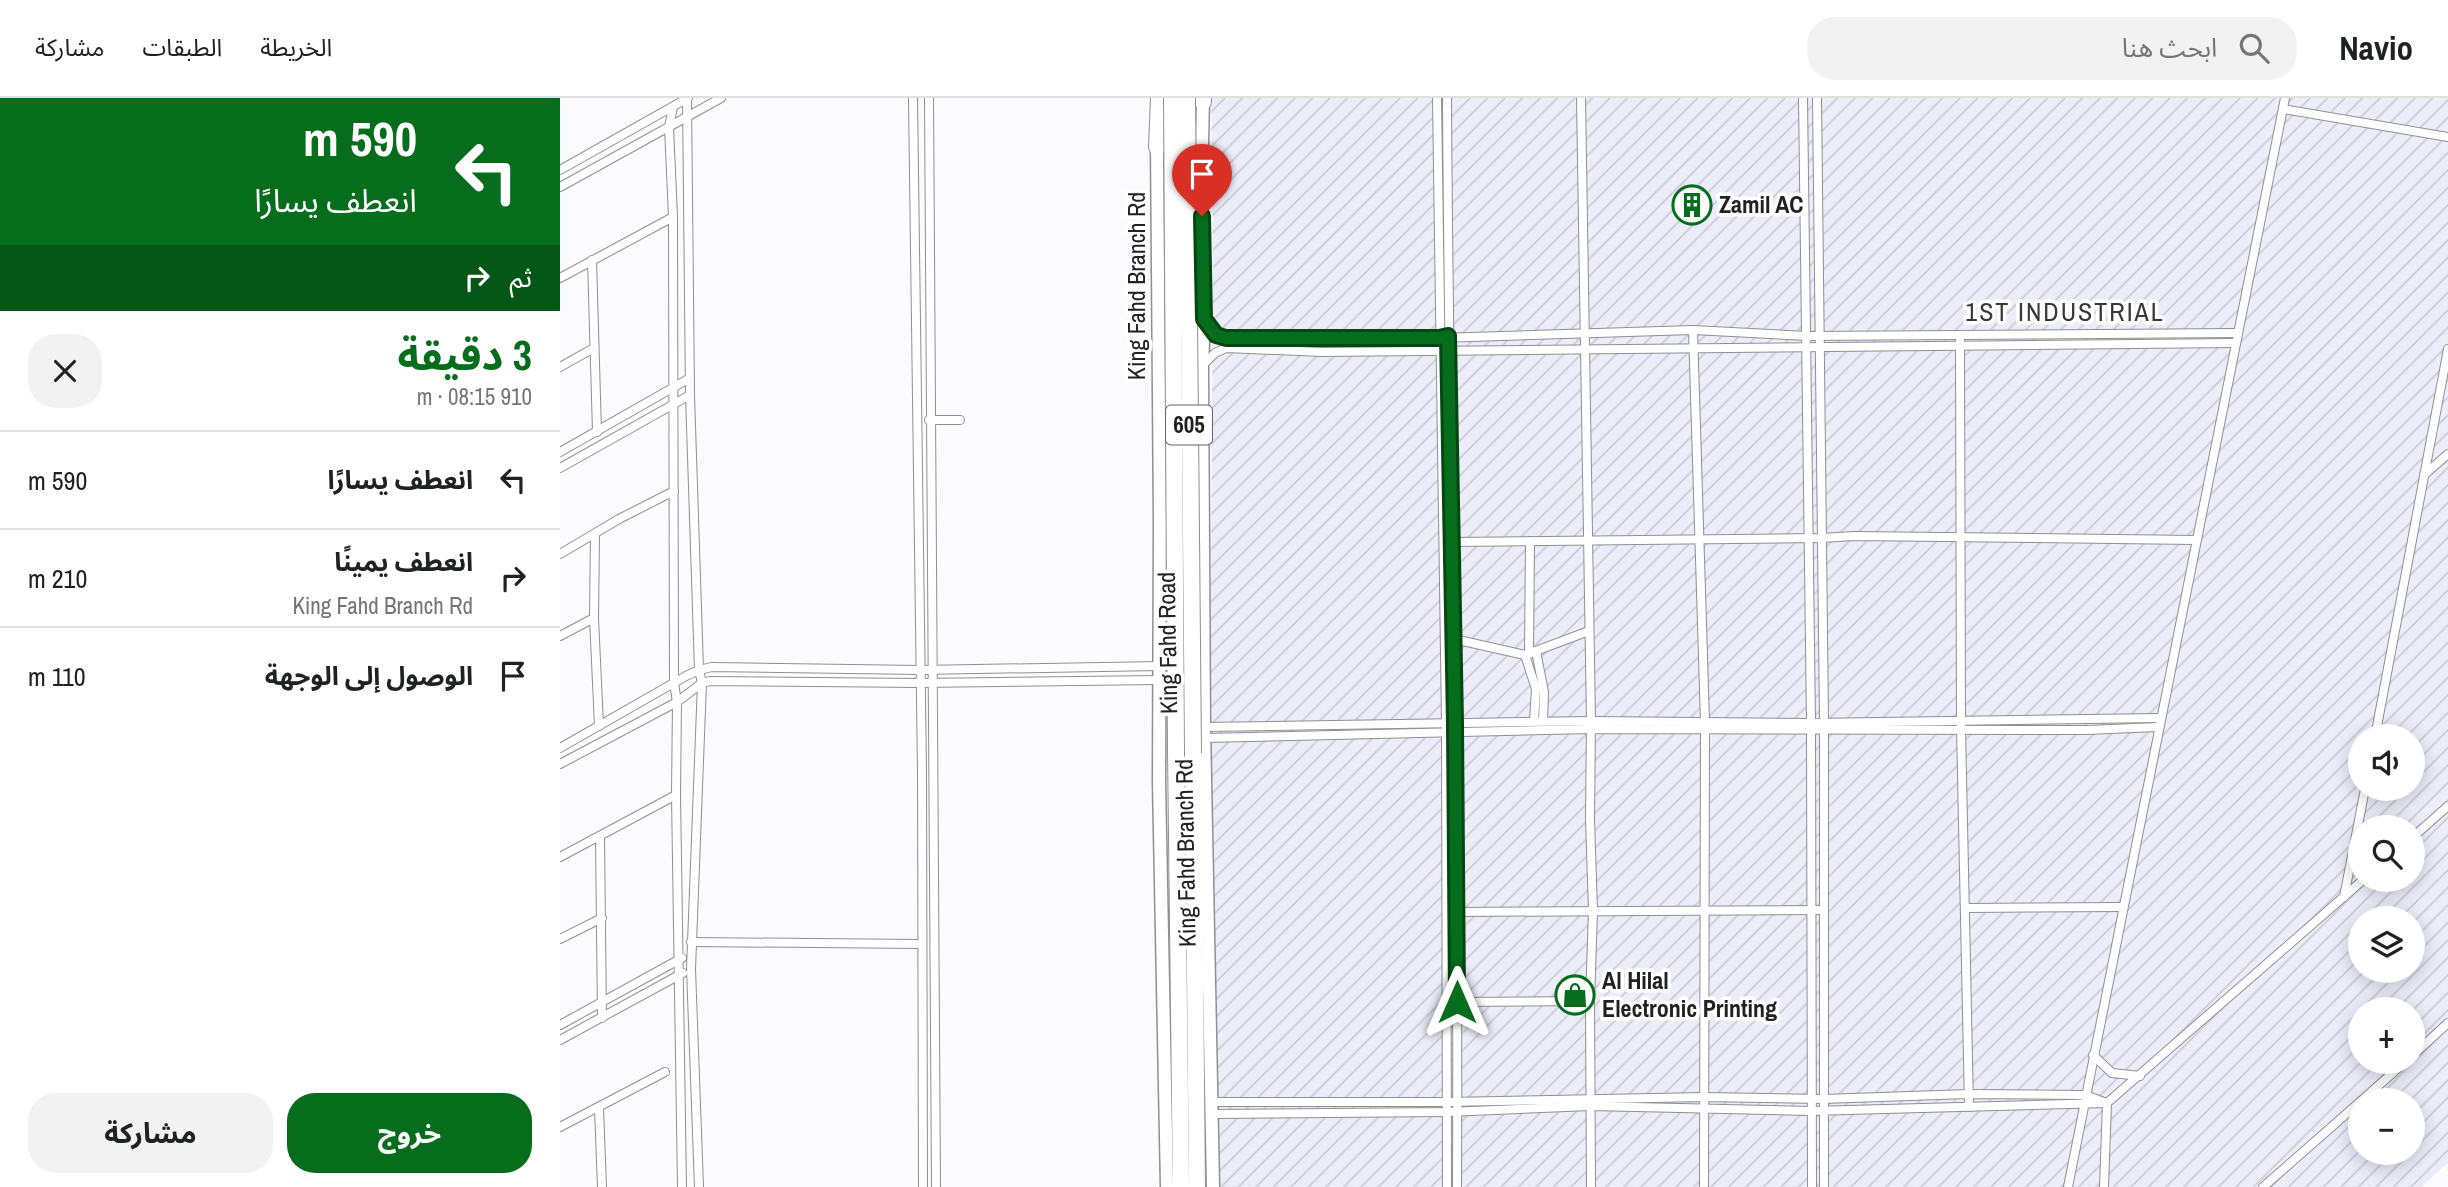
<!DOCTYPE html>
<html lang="ar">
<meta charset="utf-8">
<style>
:root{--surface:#fff;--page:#f2f2f2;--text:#202124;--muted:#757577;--line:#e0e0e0;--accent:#066d1c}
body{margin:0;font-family:"Archivo Narrow","Noto Sans Arabic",sans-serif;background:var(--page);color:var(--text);direction:rtl;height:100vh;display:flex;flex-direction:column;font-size:26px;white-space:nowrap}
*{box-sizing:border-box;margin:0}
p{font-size:23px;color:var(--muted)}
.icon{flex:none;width:38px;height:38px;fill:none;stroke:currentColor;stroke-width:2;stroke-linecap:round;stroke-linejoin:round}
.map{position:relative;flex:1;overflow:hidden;direction:ltr}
.drawer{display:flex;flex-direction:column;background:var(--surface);width:560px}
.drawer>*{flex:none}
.hud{background:#066d1c;color:#fff;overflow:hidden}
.tools{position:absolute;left:1788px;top:626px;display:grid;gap:14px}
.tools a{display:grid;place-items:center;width:77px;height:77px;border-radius:50%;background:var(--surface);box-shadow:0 4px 18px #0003;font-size:35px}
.pin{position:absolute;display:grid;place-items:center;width:60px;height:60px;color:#fff;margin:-72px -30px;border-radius:50% 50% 50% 0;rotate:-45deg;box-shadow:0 0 7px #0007}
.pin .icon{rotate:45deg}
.me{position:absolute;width:77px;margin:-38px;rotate:0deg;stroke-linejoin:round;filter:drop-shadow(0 0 5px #0008)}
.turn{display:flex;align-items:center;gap:24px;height:147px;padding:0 28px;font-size:32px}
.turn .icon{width:91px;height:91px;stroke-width:2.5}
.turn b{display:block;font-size:49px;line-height:60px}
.then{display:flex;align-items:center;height:66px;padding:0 28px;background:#0003;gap:14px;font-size:26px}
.round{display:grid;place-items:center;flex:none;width:74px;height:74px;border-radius:28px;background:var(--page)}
.head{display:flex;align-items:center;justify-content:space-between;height:119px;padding:0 28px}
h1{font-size:42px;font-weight:700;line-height:52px;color:var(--accent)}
.button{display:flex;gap:14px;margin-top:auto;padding:14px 28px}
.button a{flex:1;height:80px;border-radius:28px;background:var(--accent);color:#fff;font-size:28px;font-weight:700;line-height:80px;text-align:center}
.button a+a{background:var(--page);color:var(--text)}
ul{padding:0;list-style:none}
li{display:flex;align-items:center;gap:21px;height:98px;padding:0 28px;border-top:2px solid var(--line)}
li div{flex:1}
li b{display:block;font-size:26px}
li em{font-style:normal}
header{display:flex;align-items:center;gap:42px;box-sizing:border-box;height:98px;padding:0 35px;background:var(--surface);border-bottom:2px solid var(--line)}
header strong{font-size:33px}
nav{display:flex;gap:38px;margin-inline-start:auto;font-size:24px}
.search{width:490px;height:63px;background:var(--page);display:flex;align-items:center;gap:18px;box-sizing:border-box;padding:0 24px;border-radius:28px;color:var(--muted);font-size:26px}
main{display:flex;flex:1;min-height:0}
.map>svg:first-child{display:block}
.industrial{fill:url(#industrial-furrows);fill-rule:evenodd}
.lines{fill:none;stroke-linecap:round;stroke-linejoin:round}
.street-casing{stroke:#8f8f93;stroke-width:10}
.secondary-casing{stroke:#8f8f93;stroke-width:15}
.highway-casing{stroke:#8f8f93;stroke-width:18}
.street{stroke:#fff;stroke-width:8}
.secondary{stroke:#fff;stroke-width:12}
.highway{stroke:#fff;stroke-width:16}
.highway-bridge-casing{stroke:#8f8f93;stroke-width:18;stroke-linecap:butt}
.highway-bridge{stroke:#fff;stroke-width:16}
.route-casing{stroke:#044712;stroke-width:18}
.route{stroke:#066d1c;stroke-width:12}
.labels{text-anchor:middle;stroke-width:7;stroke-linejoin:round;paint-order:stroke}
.shield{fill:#fff;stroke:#646465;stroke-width:2}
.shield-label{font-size:23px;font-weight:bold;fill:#212123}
.poi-label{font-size:24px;font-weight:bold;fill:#212123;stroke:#fff;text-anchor:start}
.street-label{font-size:24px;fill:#212123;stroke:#fff}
.neighbourhood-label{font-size:26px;letter-spacing:2px;fill:#38383c;stroke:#fff}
</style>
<header>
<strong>Navio</strong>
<div class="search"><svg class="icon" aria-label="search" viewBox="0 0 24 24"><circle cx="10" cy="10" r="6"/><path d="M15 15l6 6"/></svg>ابحث هنا</div>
<nav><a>الخريطة</a><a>الطبقات</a><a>مشاركة</a></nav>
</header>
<main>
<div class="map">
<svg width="1888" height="1089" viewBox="0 0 1888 1089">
<defs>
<pattern id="industrial-furrows" width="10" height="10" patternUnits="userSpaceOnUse" patternTransform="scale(1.75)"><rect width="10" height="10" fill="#ededfa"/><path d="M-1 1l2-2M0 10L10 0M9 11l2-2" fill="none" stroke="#cbcbd6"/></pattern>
</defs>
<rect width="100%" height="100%" fill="#fbfbfe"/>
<path class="industrial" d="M651,0H1888V1065L1861,1089H655L650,617L653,160ZM1801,639H1853V691H1801ZM1801,730H1853V782H1801ZM1801,821H1853V873H1801ZM1801,912H1853V964H1801ZM1801,1003H1853V1055H1801Z"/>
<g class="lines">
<g class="street-casing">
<g id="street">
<path d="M127,0L130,297L139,572L142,585L131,871L139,1089"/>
<path d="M353,0L362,674L363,1089"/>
<path d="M369,0L376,1089"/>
<path d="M877,0L886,625L887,1089"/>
<path d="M887,0C889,363 899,726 897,1089"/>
<path d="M1021,0L1031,623L1030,721L1033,813L1030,903L1031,1089"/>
<path d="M1243,0L1251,625L1252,1089"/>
<path d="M1257,0L1264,623V1089"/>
<path d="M113,9L109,29L113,119L114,585L117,604L116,697L122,1089"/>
<path d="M1723,11L1888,39"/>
<path d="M0,72L128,0"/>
<path d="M0,89L161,0"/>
<path d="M32,162L37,334"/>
<path d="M0,180L113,119"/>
<path d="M645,223L656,237L666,240H879L1133,232L1247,238L1677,235"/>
<path d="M1133,232L1145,624L1144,1089"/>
<path d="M1400,242L1401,630L1409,1009"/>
<path d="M642,268L655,255L666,250L761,254L1675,245"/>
<path d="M0,269L34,250"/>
<path d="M369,322H400"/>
<path d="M0,354L130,280"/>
<path d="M0,370L130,297"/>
<path d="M1864,377L1888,356"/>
<path d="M35,436L34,520L39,628"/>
<path d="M890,444L1261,440L1294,438L1636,442"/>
<path d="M0,456L59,421L114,393"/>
<path d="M0,538L34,520"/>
<path d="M894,541L965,557L1029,533"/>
<path d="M976,553L984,594L983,623"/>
<path d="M969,556L970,443"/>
<path d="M965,557L976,591L974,623"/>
<path d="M644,629L1031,623L1251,625L1600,620"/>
<path d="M1815,639L1888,251"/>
<path d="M644,640L1029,631L1527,632L1598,629"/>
<path d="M0,650L126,578L139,572L152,569L360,572L600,568"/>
<path d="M0,666L117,604L142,585L150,583L359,585L599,582"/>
<path d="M40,738L42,920"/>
<path d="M1853,739L1888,708"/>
<path d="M0,759L116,697"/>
<path d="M1784,799L1805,691"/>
<path d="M1405,810L1562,809"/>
<path d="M895,814L1263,812"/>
<path d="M0,841L42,820"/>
<path d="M131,844L362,846"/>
<path d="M897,904L1030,903"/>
<path d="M0,927L122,860"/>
<path d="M0,942L123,875"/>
<path d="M1533,957L1552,975L1580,978"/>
<path d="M1853,957L1888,925"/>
<path d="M1801,1003L1845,964"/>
<path d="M652,1004H887L1144,999L1263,1001L1408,996L1525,997L1544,1004"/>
<path d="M39,1010L42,1089"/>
<path d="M652,1016L887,1014L1030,1008L1251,1013L1547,1005L1803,782"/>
<path d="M0,1029L105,974"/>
<path d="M1508,1089L1725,0"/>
<path d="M1544,1089L1547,1005"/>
<path d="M1703,1089L1801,1003"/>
</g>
</g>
<g class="secondary-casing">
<g id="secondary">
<path d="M643,0L641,92L644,221L642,268L644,629L653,1089"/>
<path d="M597,42L600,424L599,684L607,1089"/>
</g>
</g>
<g class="highway-casing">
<g id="highway">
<path d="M643,0V4"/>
<path d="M597,49L599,0"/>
<path d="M616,652L621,1089"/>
<path d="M633,655L637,1089"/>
</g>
</g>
<use href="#street" class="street"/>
<use href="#secondary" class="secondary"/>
<use href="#highway" class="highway"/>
<g class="highway-bridge-casing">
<g id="highway-bridge">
<path d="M612,0L616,652"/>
<path d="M627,0L633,655"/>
</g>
</g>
<use href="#highway-bridge" class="highway-bridge"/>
</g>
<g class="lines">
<g class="route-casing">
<path id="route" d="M642,118L644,221L656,237L666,240H879L888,238L895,625L897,904"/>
</g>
<use href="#route" class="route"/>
</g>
<defs>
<g id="building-ring" transform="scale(2.0125)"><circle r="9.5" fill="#fff" stroke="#066d1c" stroke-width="1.5"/><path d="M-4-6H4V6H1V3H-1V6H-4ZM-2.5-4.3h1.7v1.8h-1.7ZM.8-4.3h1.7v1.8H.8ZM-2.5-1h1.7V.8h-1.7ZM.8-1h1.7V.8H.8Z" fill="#066d1c"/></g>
<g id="shop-ring" transform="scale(2.0125)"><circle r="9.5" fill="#fff" stroke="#066d1c" stroke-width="1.5"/><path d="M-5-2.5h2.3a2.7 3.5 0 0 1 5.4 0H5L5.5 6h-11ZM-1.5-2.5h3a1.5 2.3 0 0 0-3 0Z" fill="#066d1c"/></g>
</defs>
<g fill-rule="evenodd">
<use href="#building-ring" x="1132" y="107"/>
<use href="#shop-ring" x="1015" y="897"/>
</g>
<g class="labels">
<rect class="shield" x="606" y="307.5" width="46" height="39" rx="5"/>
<g class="shield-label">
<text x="629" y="335">605</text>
</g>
<g class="poi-label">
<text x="1159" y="115">Zamil AC</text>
<text x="1042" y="891">Al Hilal<tspan x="1042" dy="28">Electronic Printing</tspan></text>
</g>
<g class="street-label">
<text transform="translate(577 188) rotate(-90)" y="8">King Fahd Branch Rd</text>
<text transform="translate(608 545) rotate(-91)" y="8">King Fahd Road</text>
<text transform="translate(626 755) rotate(-91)" y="8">King Fahd Branch Rd</text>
</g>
<g class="neighbourhood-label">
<text x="1505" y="223">1ST INDUSTRIAL</text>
</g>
</g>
</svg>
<div class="tools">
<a><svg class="icon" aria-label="sound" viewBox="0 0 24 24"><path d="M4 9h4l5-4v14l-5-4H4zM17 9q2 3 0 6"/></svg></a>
<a><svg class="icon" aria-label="search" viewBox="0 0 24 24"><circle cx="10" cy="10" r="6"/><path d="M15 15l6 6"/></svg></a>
<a><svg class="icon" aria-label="layers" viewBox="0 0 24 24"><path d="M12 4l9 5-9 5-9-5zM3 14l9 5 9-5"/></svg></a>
<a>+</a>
<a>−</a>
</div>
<div class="pin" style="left:642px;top:118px;background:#d93025"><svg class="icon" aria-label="arrive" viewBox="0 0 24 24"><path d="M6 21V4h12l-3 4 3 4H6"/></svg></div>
<svg class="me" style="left:897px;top:904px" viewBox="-20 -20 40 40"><path d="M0-17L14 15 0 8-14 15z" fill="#066d1c" stroke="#fff" stroke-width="4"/></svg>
</div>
<section class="drawer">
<div class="hud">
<div class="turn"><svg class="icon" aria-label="left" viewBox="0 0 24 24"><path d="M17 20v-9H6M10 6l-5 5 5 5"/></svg><div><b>590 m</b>انعطف يسارًا</div></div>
<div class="then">ثم<svg class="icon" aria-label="right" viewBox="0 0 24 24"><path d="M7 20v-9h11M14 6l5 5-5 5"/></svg></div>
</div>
<div class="head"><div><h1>3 دقيقة</h1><p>910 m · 08:15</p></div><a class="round"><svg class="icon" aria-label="close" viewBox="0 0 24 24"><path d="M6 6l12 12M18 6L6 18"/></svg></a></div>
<ul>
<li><svg class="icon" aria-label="left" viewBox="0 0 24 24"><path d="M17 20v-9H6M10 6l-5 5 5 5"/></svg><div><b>انعطف يسارًا</b></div><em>590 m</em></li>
<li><svg class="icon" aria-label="right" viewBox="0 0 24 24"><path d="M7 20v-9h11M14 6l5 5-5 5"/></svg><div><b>انعطف يمينًا</b><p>King Fahd Branch Rd</p></div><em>210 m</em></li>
<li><svg class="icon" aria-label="arrive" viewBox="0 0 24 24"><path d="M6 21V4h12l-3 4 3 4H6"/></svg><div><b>الوصول إلى الوجهة</b></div><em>110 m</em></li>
</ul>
<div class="button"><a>خروج</a><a>مشاركة</a></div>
</section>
</main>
